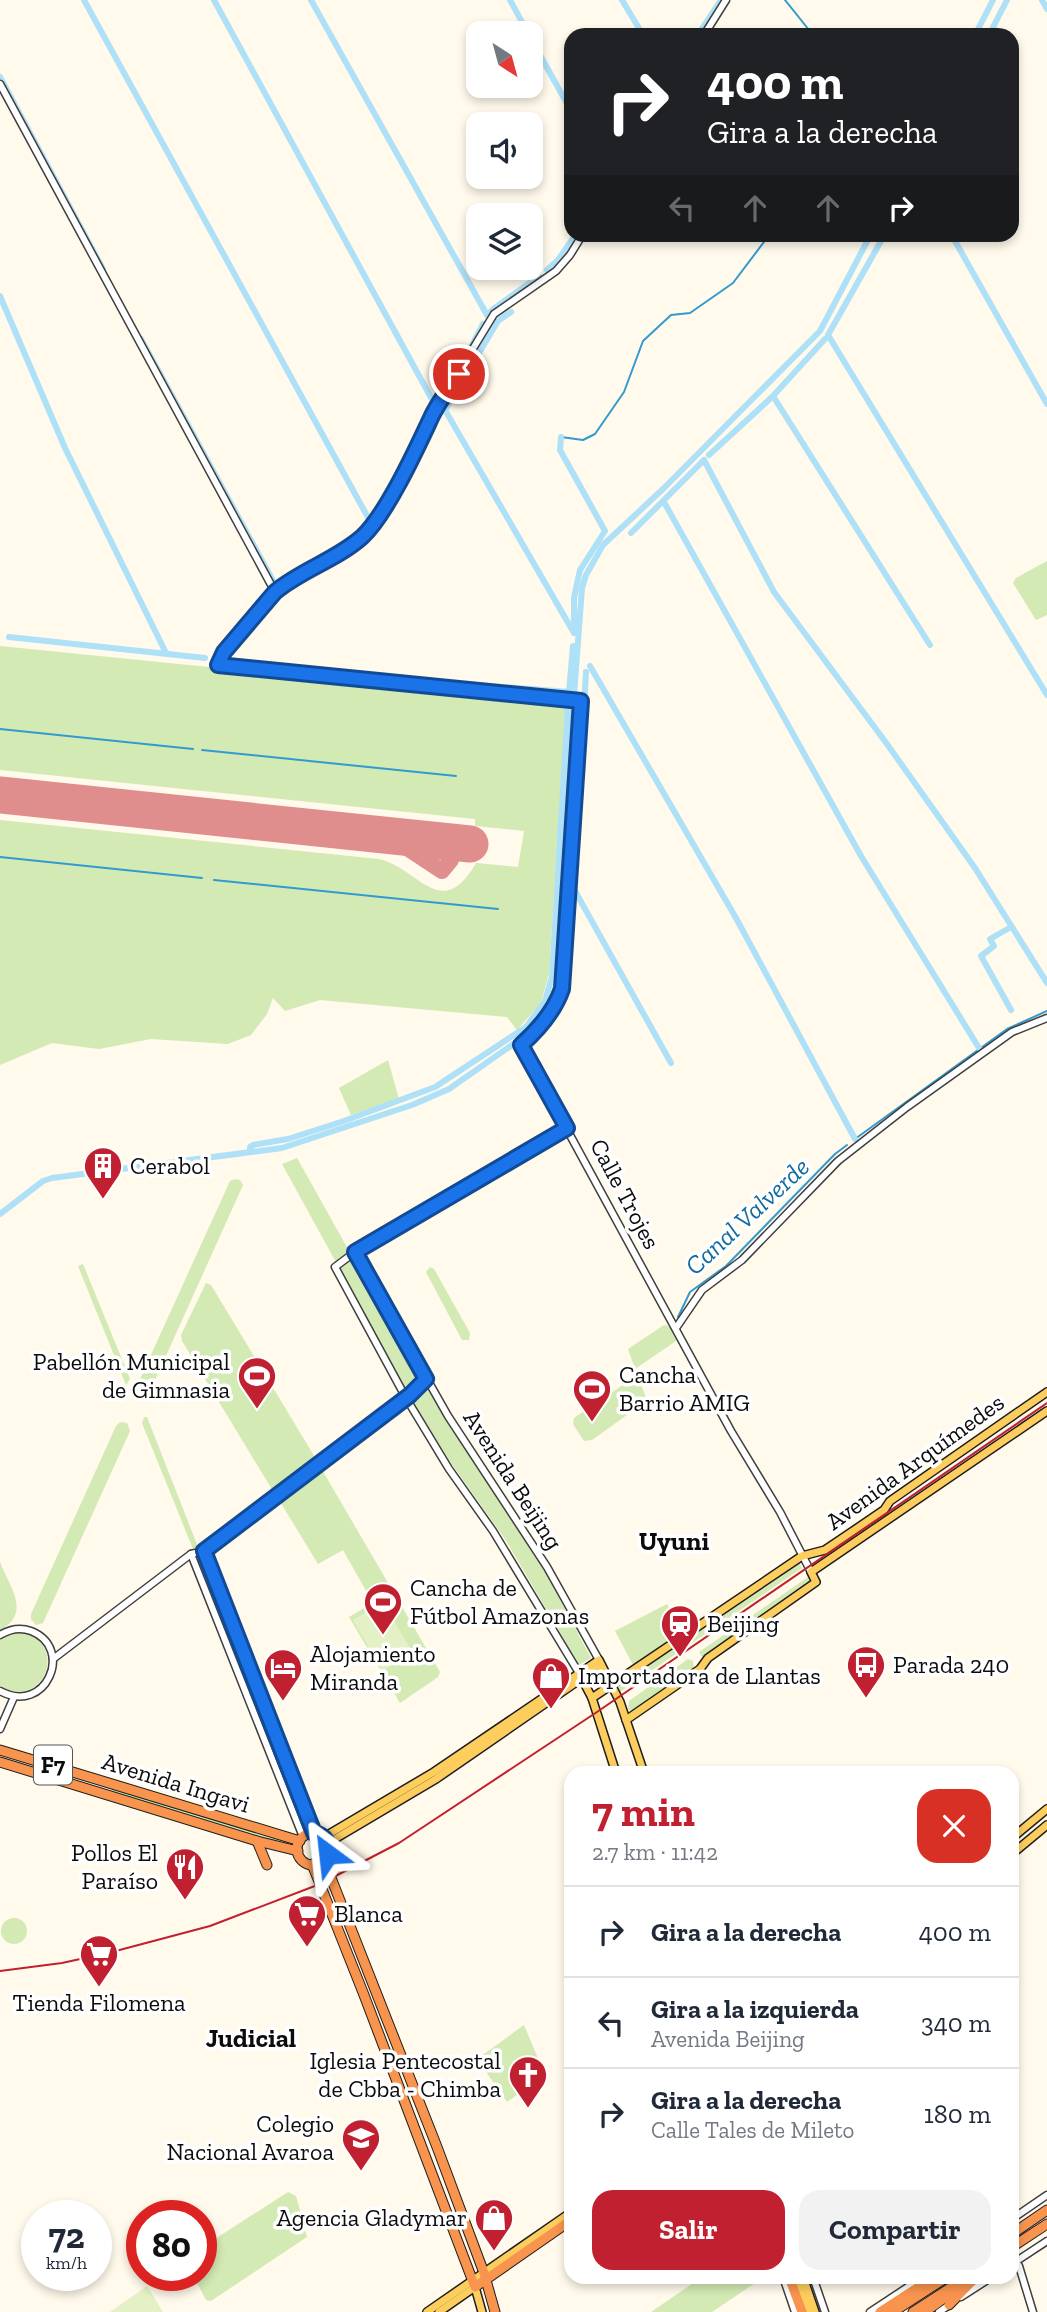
<!DOCTYPE html>
<html lang="es">
<meta charset="utf-8">
<style>
:root{--surface:#fff;--page:#f2f2f3;--text:#1f2937;--muted:#747a83;--line:#e0e1e3;--accent:#c0202f}
body{margin:0;font-family:"Zilla Slab",serif;background:var(--page);color:var(--text);height:100vh;display:flex;flex-direction:column;font-size:26px;white-space:nowrap}
*{box-sizing:border-box;margin:0}
p{font-size:23px;color:var(--muted)}
.icon{flex:none;width:38px;height:38px;fill:none;stroke:currentColor;stroke-width:2;stroke-linecap:round;stroke-linejoin:round}
.map{position:relative;flex:1;overflow:hidden}
.sheet{position:absolute;left:564px;top:1766px;width:455px;height:518px;display:flex;flex-direction:column;background:var(--surface);border-radius:21px;box-shadow:0 4px 10px #0003}
.sheet>*{flex:none}
.guide{position:absolute;left:564px;top:28px;width:455px;height:214px;border-radius:21px;box-shadow:0 4px 10px #0003;background:#202124;color:#fff;overflow:hidden}
.needle{width:46px;rotate:144deg}
.controls{position:absolute;left:466px;top:21px;display:grid;gap:14px}
.controls a{display:grid;place-items:center;width:77px;height:77px;border-radius:14px;background:var(--surface);box-shadow:0 4px 10px #0003;font-size:35px}
.speed{position:absolute;left:21px;top:2200px;display:flex;gap:14px;font-size:35px;font-weight:700;text-align:center}
.speed>*{display:grid;place-content:center;width:91px;height:91px;border-radius:50%;background:var(--surface);box-shadow:0 4px 10px #0003;line-height:1}
.speed small{font-size:18px;font-weight:400}
.speed .limit{border:10px solid #d22;background:#fff;color:#111}
.pin{position:absolute;display:grid;place-items:center;width:60px;height:60px;color:#fff;margin:-30px;border:4px solid #fff;border-radius:50%;box-shadow:0 2px 7px #0007}
.me{position:absolute;width:77px;margin:-38px;rotate:330deg;stroke-linejoin:round;filter:drop-shadow(0 0 5px #0008)}
.turn{display:flex;align-items:center;gap:24px;height:147px;padding:0 28px;font-size:32px}
.turn .icon{width:91px;height:91px;stroke-width:2.5}
.turn b{display:block;font-size:49px;line-height:60px}
.lanes{display:flex;align-items:center;height:66px;padding:0 28px;background:#0003;justify-content:center;gap:35px;direction:ltr}
.lanes .off{opacity:.35}
.round{display:grid;place-items:center;flex:none;width:74px;height:74px;border-radius:21px;background:var(--page)}
.summary{display:flex;align-items:center;justify-content:space-between;height:119px;padding:0 28px}
h1{font-size:42px;font-weight:700;line-height:52px;color:var(--accent)}
.action{display:flex;gap:14px;margin-top:auto;padding:14px 28px}
.action a{flex:1;height:80px;border-radius:21px;background:var(--accent);color:#fff;font-size:28px;font-weight:700;line-height:80px;text-align:center}
.action a+a{background:var(--page);color:var(--text)}
ul{padding:0;list-style:none}
li{display:flex;align-items:center;gap:21px;height:91px;padding:0 28px;border-top:2px solid var(--line)}
li div{flex:1}
li b{display:block;font-size:26px}
li em{font-style:normal}
.map>svg:first-child{display:block}
.green{fill:#d3eab4}
.pitch{fill:#e4f1c6}
.lines{fill:none;stroke-linecap:round;stroke-linejoin:round}
.stream{stroke:#339ad1;stroke-width:2}
.canal{stroke:#aee0f8;stroke-width:6}
.taxiway{stroke:#e08d8d;stroke-width:16}
.runway{stroke:#e08d8d;stroke-width:37}
.minor-casing{stroke:#3f3f3f;stroke-width:9}
.major-casing{stroke:#1d1d1d;stroke-width:10}
.highway-casing{stroke:#1d1d1d;stroke-width:11}
.minor{stroke:#fff;stroke-width:6}
.major{stroke:#fdce5d;stroke-width:7}
.highway{stroke:#f9944f;stroke-width:9}
.tram{stroke:#c0202f;stroke-width:2}
.route-casing{stroke:#114b97;stroke-width:18}
.route{stroke:#1a73e8;stroke-width:12}
.labels{text-anchor:middle;stroke-width:7;stroke-linejoin:round;paint-order:stroke}
.shield{fill:#fff;stroke:#555;stroke-width:2}
.shield-label{font-size:23px;font-weight:bold;fill:#0c0c0c}
.poi-label{font-size:24px;fill:#0c0c0c;stroke:#fff;text-anchor:start}
.street-label{font-size:24px;fill:#0c0c0c;stroke:#fff}
.water-label{font-size:26px;font-style:italic;fill:#126aa1;stroke:#fff}
.neighbourhood-label{font-size:26px;font-weight:bold;fill:#0c0c0c;stroke:#fff}
</style>
<div class="map">
<svg width="1047" height="2312" viewBox="0 0 1047 2312">
<rect width="100%" height="100%" fill="#fffaeb"/>
<g class="green">
<path d="M1047,561V615L1036,620L1013,583L1016,578Z"/>
<path d="M0,646L566,703L549,974L541,1003L517,1030L507,1017L320,1000L285,1011L273,998L267,1014L251,1035L228,1044L151,1039L99,1049L52,1043L0,1065V820L379,859C418,867 441,924 476,863L518,867L524,831L475,826V819L0,770Z"/>
<path d="M388,1060L399,1099L351,1115L339,1088Z"/>
<path d="M297,1158L418,1374V1382L408,1393L282,1164Z"/>
<path d="M235,1179L240,1180L243,1185L151,1389L147,1391L141,1385L140,1379L230,1181Z"/>
<path d="M83,1264L130,1379L126,1385L78,1266Z"/>
<path d="M430,1267L434,1269L470,1333L469,1340H462L426,1272Z"/>
<path d="M206,1283L211,1285L316,1459V1462L277,1492L273,1491L182,1341L181,1335Z"/>
<path d="M664,1325C672,1326 677,1334 676,1341L635,1369L628,1349Z"/>
<path d="M636,1376L638,1378L646,1397L645,1402L592,1440L584,1441L573,1424L574,1418Z"/>
<path d="M425,1385L543,1568L591,1658L579,1665L505,1539L453,1466L411,1399Z"/>
<path d="M144,1417H147L198,1547L193,1549L142,1423Z"/>
<path d="M120,1422L127,1423L130,1431L43,1623L36,1625L31,1619V1614L116,1426Z"/>
<path d="M319,1467L321,1468L440,1672L438,1677L400,1703L349,1617L373,1603L343,1550L318,1564L279,1500V1498Z"/>
<path d="M0,1562C10,1587 32,1614 0,1630Z"/>
<path d="M799,1562L802,1568L620,1692L618,1684Z"/>
<path d="M808,1577L811,1582L702,1657L699,1652Z"/>
<path d="M667,1604L679,1627V1633L633,1665L615,1631Z"/>
<path d="M16,1632C72,1637 45,1713 0,1686V1637Z"/>
<path d="M231,1632L309,1829H301L227,1635Z"/>
<path d="M688,1659L693,1661L694,1669L636,1710H628L629,1701Z"/>
<path d="M112,1788L271,1838L294,1841L291,1848L111,1792Z"/>
<circle cx="14" cy="1931" r="13"/>
<path d="M524,2025L545,2075L507,2102L477,2059Z"/>
<path d="M288,2192L296,2196L307,2237L211,2301L206,2300L193,2275H201V2248Z"/>
<path d="M702,2277H764L712,2312H651Z"/>
</g>
<g class="pitch">
<path d="M383,1602L413,1653L382,1671L353,1620Z"/>
<path d="M147,2286L163,2312H110Z"/>
</g>
<g class="lines">
<g class="stream">
<path d="M785,0L813,35"/>
<path d="M561,437L583,440L595,434L624,392L643,341L671,315L690,313L733,283L770,234"/>
<path d="M0,729L193,749"/>
<path d="M202,750L456,776"/>
<path d="M0,857L202,878"/>
<path d="M214,880L498,909"/>
<path d="M855,1139L1007,1029L1047,1011"/>
<path d="M678,1317L690,1292L726,1266L835,1154L847,1145"/>
</g>
<g class="canal">
<path d="M84,0L371,523"/>
<path d="M214,0L435,405L438,400"/>
<path d="M311,0L487,315"/>
<path d="M510,0L528,33"/>
<path d="M622,0L643,35"/>
<path d="M1042,0L1047,9"/>
<path d="M698,35L721,0"/>
<path d="M975,35L993,0"/>
<path d="M989,35L1007,0"/>
<path d="M530,37L570,109"/>
<path d="M0,77L103,269"/>
<path d="M885,234L828,335L1047,695"/>
<path d="M951,234L1047,404"/>
<path d="M547,270L558,260L576,234"/>
<path d="M0,296L65,448L166,653"/>
<path d="M511,312L498,321L445,410L574,633"/>
<path d="M487,315L492,310L539,276"/>
<path d="M141,339L276,586"/>
<path d="M470,349L483,324"/>
<path d="M773,396L930,645"/>
<path d="M437,415L428,435L375,529L354,549L287,587L228,653V660L437,682L569,692L573,646"/>
<path d="M561,437L560,450L605,531L580,570L574,598V631"/>
<path d="M709,455L773,396L825,339"/>
<path d="M704,460L774,592L887,744L975,868L1047,983"/>
<path d="M664,502L861,856L979,1048"/>
<path d="M631,533L704,460"/>
<path d="M9,637L205,658"/>
<path d="M590,666L736,918L855,1139"/>
<path d="M574,695L582,588L586,575L603,545L663,489L820,331L871,234"/>
<path d="M575,891L671,1063"/>
<path d="M1011,927L990,939L994,946L981,956L1011,1010"/>
<path d="M528,1047C553,1018 560,1008 569,970L586,672"/>
<path d="M250,1152V1147L253,1145L288,1139L344,1121L435,1087L526,1027L545,1001L552,977L568,704"/>
<path d="M0,1214L43,1181L52,1178L282,1148L412,1105L449,1089L522,1038L544,1015L555,991L558,977L573,706"/>
</g>
<path class="taxiway" d="M389,836L442,871L451,860"/>
<path class="runway" d="M0,795L470,844"/>
<g class="minor-casing">
<g id="minor">
<path d="M704,35L726,0"/>
<path d="M0,84L275,592"/>
<path d="M583,234L570,255L556,271L494,314L432,416L408,463L370,528L346,550L285,584L275,592L224,652L218,665L581,701L562,989L552,1011L521,1045L731,1431L780,1512L811,1572"/>
<path d="M567,1128L355,1252L335,1267L406,1398L449,1469L493,1531L579,1673"/>
<path d="M355,1252L448,1416L547,1567L599,1660"/>
<path d="M676,1328L702,1290L742,1260L838,1161L907,1107L1012,1032L1047,1018"/>
<path d="M204,1551L314,1833"/>
<path d="M191,1554L303,1837"/>
<path d="M0,1635C10,1629 20,1627 31,1631C75,1648 46,1716 0,1691"/>
<path d="M53,1659L191,1554L204,1551L410,1395L426,1379"/>
<path d="M0,1729L14,1697"/>
<path d="M1012,2219L1047,2195"/>
<path d="M1012,2256L1019,2266L1033,2312"/>
<path d="M1012,2264L1047,2241"/>
<path d="M783,2277L795,2312"/>
<path d="M813,2277L825,2312"/>
<path d="M961,2297L992,2277"/>
<path d="M870,2312L923,2277"/>
<path d="M939,2312L952,2303"/>
</g>
</g>
<g class="major-casing">
<g id="major">
<path d="M581,1677L592,1698L616,1773"/>
<path d="M592,1698L802,1556L825,1550L884,1510L890,1501L1047,1392"/>
<path d="M626,1720L700,1669L708,1658L816,1582L811,1572L1047,1411"/>
<path d="M324,1837L434,1772L599,1660L620,1702L644,1773"/>
<path d="M1012,1838L1047,1809"/>
<path d="M328,1843L436,1779L601,1665"/>
<path d="M1012,1854L1047,1825"/>
<path d="M797,2277L810,2312"/>
<path d="M803,2277L815,2312"/>
<path d="M427,2312L570,2213"/>
<path d="M439,2312L475,2287L482,2312"/>
</g>
</g>
<g class="highway-casing">
<g id="highway">
<path d="M0,1750L300,1841"/>
<path d="M0,1762L257,1841L298,1851"/>
<circle cx="313" cy="1849" r="16"/>
<path d="M257,1841L267,1865"/>
<path d="M324,1860L437,2147L484,2273L495,2312"/>
<path d="M312,1864L364,1995L475,2287L570,2221"/>
<path d="M1012,2234L1047,2210"/>
<path d="M1012,2247L1047,2224"/>
<path d="M789,2277L802,2312"/>
<path d="M949,2305L976,2277"/>
<path d="M880,2312L934,2277"/>
<path d="M893,2312L947,2277"/>
<path d="M913,2312L967,2277"/>
<path d="M925,2312L958,2288"/>
</g>
</g>
<use href="#minor" class="minor"/>
<use href="#major" class="major"/>
<use href="#highway" class="highway"/>
<path class="tram" d="M0,1971L62,1963L112,1952L210,1926L320,1884L399,1843L597,1712L1047,1403"/>
</g>
<g class="lines">
<g class="route-casing">
<path id="route" d="M328,1854C330,1844 325,1835 314,1833L204,1551L410,1395L426,1379L355,1252L567,1128L521,1045C539,1029 554,1012 562,989L581,701L218,665L224,652L275,592C301,570 336,560 362,537C386,515 416,450 430,420C437,404 449,388 459,374"/>
</g>
<use href="#route" class="route"/>
</g>
<defs>
<g id="building-pin" transform="scale(2.0125)"><path d="M0 17L-7.5 6A9.5 9.5 0 1 1 7.5 6Z" fill="#c0202f" stroke="#fff"/><path d="M-4-6H4V6H1V3H-1V6H-4ZM-2.5-4.3h1.7v1.8h-1.7ZM.8-4.3h1.7v1.8H.8ZM-2.5-1h1.7V.8h-1.7ZM.8-1h1.7V.8H.8Z" fill="#fff"/></g>
<g id="stadium-pin" transform="scale(2.0125)"><path d="M0 17L-7.5 6A9.5 9.5 0 1 1 7.5 6Z" fill="#c0202f" stroke="#fff"/><path d="M0-5a6.5 5 0 1 0 0 10a6.5 5 0 1 0 0-10ZM-3.5-1.8h7v3.6h-7Z" fill="#fff"/></g>
<g id="station-pin" transform="scale(2.0125)"><path d="M0 17L-7.5 6A9.5 9.5 0 1 1 7.5 6Z" fill="#c0202f" stroke="#fff"/><path d="M-3-6H3Q5-6 5-4V2Q5 4 3 4L4.5 6H3L1.5 4h-3L-3 6H-4.5L-3 4Q-5 4-5 2V-4Q-5-6-3-6ZM-3.5-4v3h7v-3ZM-3.5 1v1.5H-2V1ZM2 1v1.5H3.5V1Z" fill="#fff"/></g>
<g id="bus-pin" transform="scale(2.0125)"><path d="M0 17L-7.5 6A9.5 9.5 0 1 1 7.5 6Z" fill="#c0202f" stroke="#fff"/><path d="M-5-6H5V4H4V6H2V4H-2V6H-4V4H-5ZM-3.5-4V0h7V-4ZM-3.5 1.2v1.5H-2V1.2ZM2 1.2v1.5H3.5V1.2Z" fill="#fff"/></g>
<g id="hotel-pin" transform="scale(2.0125)"><path d="M0 17L-7.5 6A9.5 9.5 0 1 1 7.5 6Z" fill="#c0202f" stroke="#fff"/><path d="M-6-4.5h1.5V1H6V5H4.5V3h-9V5H-6ZM-4 0a1.8 1.8 0 1 1 3.6 0ZM.5 0V-2.5h3Q6-2.5 6 0Z" fill="#fff"/></g>
<g id="shop-pin" transform="scale(2.0125)"><path d="M0 17L-7.5 6A9.5 9.5 0 1 1 7.5 6Z" fill="#c0202f" stroke="#fff"/><path d="M-5-2.5h2.3a2.7 3.5 0 0 1 5.4 0H5L5.5 6h-11ZM-1.5-2.5h3a1.5 2.3 0 0 0-3 0Z" fill="#fff"/></g>
<g id="restaurant-pin" transform="scale(2.0125)"><path d="M0 17L-7.5 6A9.5 9.5 0 1 1 7.5 6Z" fill="#c0202f" stroke="#fff"/><path d="M-5-6h1v4h1v-4h1v4h1v-4h1v5L-1.5 .5V6h-2V.5L-5-1ZM5-6V6H3V1.5H1.5Q1.5-4 5-6Z" fill="#fff"/></g>
<g id="supermarket-pin" transform="scale(2.0125)"><path d="M0 17L-7.5 6A9.5 9.5 0 1 1 7.5 6Z" fill="#c0202f" stroke="#fff"/><path d="M-6-5.5h2.5l.6 2H6L4.5 2H-2.5L-4.4-4H-6ZM-1.5 3.2a1.3 1.3 0 1 0 .1 0ZM3 3.2a1.3 1.3 0 1 0 .1 0Z" fill="#fff"/></g>
<g id="church-pin" transform="scale(2.0125)"><path d="M0 17L-7.5 6A9.5 9.5 0 1 1 7.5 6Z" fill="#c0202f" stroke="#fff"/><path d="M-1.2-6h2.4v3.5h3.3v2.4h-3.3V6h-2.4V-.1h-3.3v-2.4h3.3Z" fill="#fff"/></g>
<g id="school-pin" transform="scale(2.0125)"><path d="M0 17L-7.5 6A9.5 9.5 0 1 1 7.5 6Z" fill="#c0202f" stroke="#fff"/><path d="M0-5L7-2L0 1L-7-2ZM-4 1L0 2.5L4 1V4Q0 6-4 4Z" fill="#fff"/></g>
</defs>
<g fill-rule="evenodd">
<use href="#building-pin" x="103" y="1166"/>
<use href="#stadium-pin" x="257" y="1376"/>
<use href="#stadium-pin" x="592" y="1389"/>
<use href="#stadium-pin" x="383" y="1602"/>
<use href="#station-pin" x="680" y="1624"/>
<use href="#bus-pin" x="866" y="1665"/>
<use href="#hotel-pin" x="283" y="1668"/>
<use href="#shop-pin" x="551" y="1676"/>
<use href="#restaurant-pin" x="185" y="1867"/>
<use href="#supermarket-pin" x="307" y="1914"/>
<use href="#supermarket-pin" x="99" y="1954"/>
<use href="#church-pin" x="528" y="2075"/>
<use href="#school-pin" x="361" y="2138"/>
<use href="#shop-pin" x="494" y="2218"/>
</g>
<g class="labels">
<rect class="shield" x="34" y="1745.5" width="38" height="39" rx="5"/>
<g class="shield-label">
<text x="53" y="1773">F7</text>
</g>
<g class="poi-label">
<text x="130" y="1174">Cerabol</text>
<text x="230" y="1370" text-anchor="end">Pabellón Municipal<tspan x="230" dy="28">de Gimnasia</tspan></text>
<text x="619" y="1383">Cancha<tspan x="619" dy="28">Barrio AMIG</tspan></text>
<text x="410" y="1596">Cancha de<tspan x="410" dy="28">Fútbol Amazonas</tspan></text>
<text x="707" y="1632">Beijing</text>
<text x="310" y="1662">Alojamiento<tspan x="310" dy="28">Miranda</tspan></text>
<text x="893" y="1673">Parada 240</text>
<text x="578" y="1684">Importadora de Llantas</text>
<text x="158" y="1861" text-anchor="end">Pollos El<tspan x="158" dy="28">Paraíso</tspan></text>
<text x="334" y="1922">Blanca</text>
<text x="99" y="2011" text-anchor="middle">Tienda Filomena</text>
<text x="501" y="2069" text-anchor="end">Iglesia Pentecostal<tspan x="501" dy="28">de Cbba - Chimba</tspan></text>
<text x="334" y="2132" text-anchor="end">Colegio<tspan x="334" dy="28">Nacional Avaroa</tspan></text>
<text x="467" y="2226" text-anchor="end">Agencia Gladymar</text>
</g>
<g class="street-label">
<text transform="translate(625 1194) rotate(62)" y="8">Calle Trojes</text>
<text transform="translate(915 1462) rotate(-36)" y="8">Avenida Arquímedes</text>
<text transform="translate(513 1480) rotate(57)" y="8">Avenida Beijing</text>
<text transform="translate(176 1783) rotate(17)" y="8">Avenida Ingavi</text>
</g>
<g class="water-label">
<text transform="translate(747 1216) rotate(-43)" y="9">Canal Valverde</text>
</g>
<g class="neighbourhood-label">
<text x="674" y="1550">Uyuni</text>
<text x="251" y="2047">Judicial</text>
</g>
</g>
</svg>
<div class="controls">
<a><svg class="needle" viewBox="-14 -14 28 28"><path d="M0-13l5 13h-10z" fill="#e53935"/><path d="M0 13l5-13h-10z" fill="#747a83"/></svg></a>
<a><svg class="icon" aria-label="sound" viewBox="0 0 24 24"><path d="M4 9h4l5-4v14l-5-4H4zM17 9q2 3 0 6"/></svg></a>
<a><svg class="icon" aria-label="layers" viewBox="0 0 24 24"><path d="M12 4l9 5-9 5-9-5zM3 14l9 5 9-5"/></svg></a>
</div>
<div class="speed"><div>72<small>km/h</small></div><div class="limit">80</div></div>
<div class="pin" style="left:459px;top:374px;background:#d93025"><svg class="icon" aria-label="arrive" viewBox="0 0 24 24"><path d="M6 21V4h12l-3 4 3 4H6"/></svg></div>
<svg class="me" style="left:328px;top:1854px" viewBox="-20 -20 40 40"><path d="M0-17L14 15 0 8-14 15z" fill="#1a73e8" stroke="#fff" stroke-width="4"/></svg>
<div class="guide">
<div class="turn"><svg class="icon" aria-label="right" viewBox="0 0 24 24"><path d="M7 20v-9h11M14 6l5 5-5 5"/></svg><div><b>400 m</b>Gira a la derecha</div></div>
<div class="lanes"><svg class="icon off" aria-label="left" viewBox="0 0 24 24"><path d="M17 20v-9H6M10 6l-5 5 5 5"/></svg><svg class="icon off" aria-label="ahead" viewBox="0 0 24 24"><path d="M12 20V5M6 11l6-6 6 6"/></svg><svg class="icon off" aria-label="ahead" viewBox="0 0 24 24"><path d="M12 20V5M6 11l6-6 6 6"/></svg><svg class="icon" aria-label="right" viewBox="0 0 24 24"><path d="M7 20v-9h11M14 6l5 5-5 5"/></svg></div>
</div>
<section class="sheet">
<div class="summary"><div><h1>7 min</h1><p>2.7 km · 11:42</p></div><a class="round" style="background:#d93025;color:#fff"><svg class="icon" aria-label="close" viewBox="0 0 24 24"><path d="M6 6l12 12M18 6L6 18"/></svg></a></div>
<ul>
<li><svg class="icon" aria-label="right" viewBox="0 0 24 24"><path d="M7 20v-9h11M14 6l5 5-5 5"/></svg><div><b>Gira a la derecha</b></div><em>400 m</em></li>
<li><svg class="icon" aria-label="left" viewBox="0 0 24 24"><path d="M17 20v-9H6M10 6l-5 5 5 5"/></svg><div><b>Gira a la izquierda</b><p>Avenida Beijing</p></div><em>340 m</em></li>
<li><svg class="icon" aria-label="right" viewBox="0 0 24 24"><path d="M7 20v-9h11M14 6l5 5-5 5"/></svg><div><b>Gira a la derecha</b><p>Calle Tales de Mileto</p></div><em>180 m</em></li>
</ul>
<div class="action"><a>Salir</a><a>Compartir</a></div>
</section>
</div>
